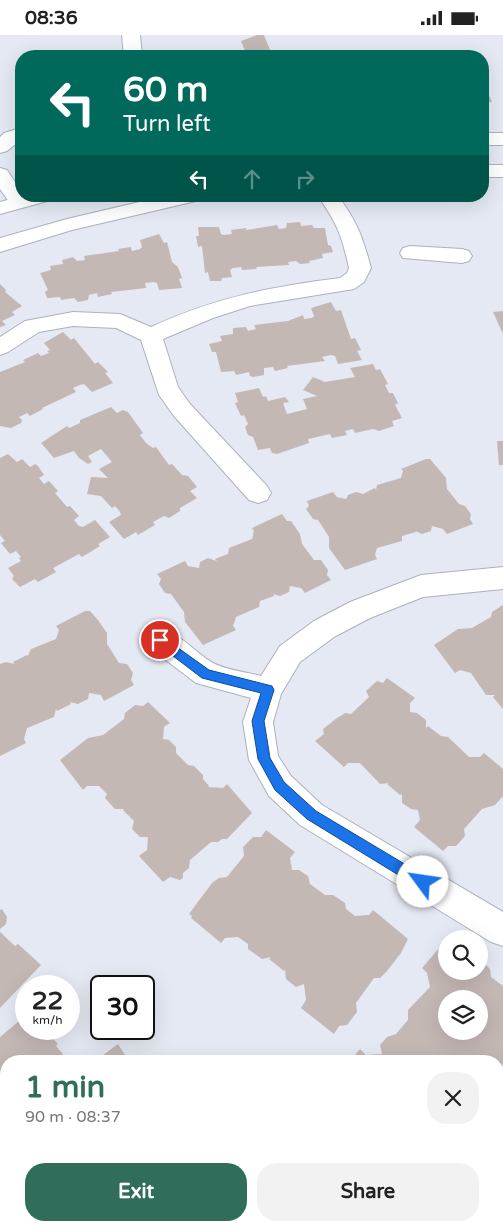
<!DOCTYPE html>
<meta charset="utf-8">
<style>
:root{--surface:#fff;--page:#f2f2f2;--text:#222;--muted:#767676;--accent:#306e5b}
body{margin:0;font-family:"Varela Round",sans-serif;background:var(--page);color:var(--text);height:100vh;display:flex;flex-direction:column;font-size:19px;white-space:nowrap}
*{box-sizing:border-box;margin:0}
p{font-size:16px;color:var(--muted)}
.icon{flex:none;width:28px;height:28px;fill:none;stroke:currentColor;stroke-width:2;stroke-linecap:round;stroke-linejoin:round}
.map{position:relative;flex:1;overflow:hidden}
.panel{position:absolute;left:0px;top:1020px;width:504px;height:176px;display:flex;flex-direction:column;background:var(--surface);border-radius:20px 20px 0 0;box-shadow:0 5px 20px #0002}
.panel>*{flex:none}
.guide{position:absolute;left:15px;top:15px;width:474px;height:152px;border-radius:20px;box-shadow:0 5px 20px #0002;background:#00695c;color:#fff;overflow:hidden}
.controls{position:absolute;left:438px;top:895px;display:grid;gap:10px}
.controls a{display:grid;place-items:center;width:50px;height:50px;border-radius:50%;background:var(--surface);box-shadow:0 5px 20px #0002;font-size:25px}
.speed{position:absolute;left:15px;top:940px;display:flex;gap:10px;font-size:25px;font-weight:700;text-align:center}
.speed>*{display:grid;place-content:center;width:65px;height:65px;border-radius:50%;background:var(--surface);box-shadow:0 5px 20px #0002;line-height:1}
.speed small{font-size:12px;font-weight:400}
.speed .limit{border:2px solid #111;border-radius:8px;background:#fff;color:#111}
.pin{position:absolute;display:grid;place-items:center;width:42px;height:42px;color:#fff;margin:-21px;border:2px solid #fff;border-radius:50%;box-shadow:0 1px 5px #0007}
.me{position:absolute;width:55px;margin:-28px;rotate:301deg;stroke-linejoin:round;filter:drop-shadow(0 0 4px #0008)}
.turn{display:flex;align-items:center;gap:18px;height:105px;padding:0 25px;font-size:22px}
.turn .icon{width:65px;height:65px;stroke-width:2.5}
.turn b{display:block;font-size:35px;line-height:42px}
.lanes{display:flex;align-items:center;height:48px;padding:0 25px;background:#0003;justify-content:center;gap:25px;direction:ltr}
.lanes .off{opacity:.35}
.round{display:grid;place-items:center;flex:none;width:52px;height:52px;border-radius:20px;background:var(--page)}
.overview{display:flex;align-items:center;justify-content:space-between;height:85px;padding:0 25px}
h1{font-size:30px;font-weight:800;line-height:38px;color:var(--accent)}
.action{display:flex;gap:10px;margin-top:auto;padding:10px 25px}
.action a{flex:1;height:58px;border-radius:20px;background:var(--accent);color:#fff;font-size:20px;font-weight:800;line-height:58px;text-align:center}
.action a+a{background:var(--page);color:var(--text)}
.status{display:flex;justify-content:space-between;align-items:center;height:35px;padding:0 25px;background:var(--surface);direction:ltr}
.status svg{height:14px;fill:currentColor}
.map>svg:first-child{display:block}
.building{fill:#c4b8b5;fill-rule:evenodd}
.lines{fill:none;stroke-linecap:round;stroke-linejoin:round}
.minor-casing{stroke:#acb1bb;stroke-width:2}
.major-casing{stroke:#acb1bb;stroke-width:2}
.minor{fill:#fff;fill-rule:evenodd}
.major{fill:#fff;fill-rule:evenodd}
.route{fill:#1a73e8;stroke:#114b97}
</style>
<div class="status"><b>08:36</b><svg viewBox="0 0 49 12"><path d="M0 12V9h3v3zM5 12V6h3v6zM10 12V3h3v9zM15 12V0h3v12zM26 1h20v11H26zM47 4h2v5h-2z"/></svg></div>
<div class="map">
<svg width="503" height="1196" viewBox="0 0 503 1196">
<rect width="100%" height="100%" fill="#e4e9f3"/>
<g class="building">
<path d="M257,0H264L270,15L247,21L241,6Z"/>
<path d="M482,52H485L492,67L482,68Z"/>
<path d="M300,187L301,191L312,190L314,193H325L328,210L331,211L333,217L322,219L323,223L309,226L310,228L300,229L296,226L288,227L289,230L256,232L257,234L242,235L241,232L233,233L230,235L232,242L222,243L221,246H210L208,237L205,238L202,211L198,212L196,201H199L198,192H219L221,199L224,200L232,199L231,195L246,193V195L277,190L279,194L286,193L287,188Z"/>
<path d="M159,199L164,208L167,207L172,227L178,232L182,243L179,244L182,253L159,255L157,248L154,247L145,248L146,253L111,257L112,259L98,262L97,258L89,260L88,265L78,267L74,263L61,265L60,262L47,263L45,257L48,255L40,238L51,235L50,231L63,229L62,225L73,222L77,226L85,225L84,221L119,216L118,214L131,212L132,216L140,214L142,212L140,205Z"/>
<path d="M0,249L6,255L5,257L22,271L12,277L15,280L2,286L6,290L0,292Z"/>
<path d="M331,267L336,276L341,275L351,304L355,303L361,315L357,316L362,325L338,329L335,321L331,320L322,322L325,326L287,331L288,333L275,336L273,332L264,333V340L253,342L250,341L249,337L236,340L234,336L221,337L216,317H212L209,309L222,306L220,301L233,299V293L246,292L248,296L256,294L254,290L288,286L303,280L304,284L312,283L314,281L311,273Z"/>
<path d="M503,276V299L493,277Z"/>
<path d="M63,297L71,305L74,303L95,329L98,327L108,337L105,338L113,348L92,357L84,349L80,350L73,353L76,357L42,373L43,374L30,381L27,378L19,382L22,385L21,388L11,393L0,391V337L25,327L23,325L38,318L41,321L49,318L47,316L50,315L44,308Z"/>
<path d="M373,329L376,335L380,334L388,349L385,350L389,358H393L398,368L395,370L402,383L392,386L394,391L379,396L373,394L355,398L353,394L345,396L347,400L332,403L330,399L308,404L309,408L277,419L272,418L270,413L258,415L253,402L248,400L245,392L248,389L244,380L241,381L235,368L238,367L235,358L259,353L263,362L266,361L268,366L285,362L289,367L283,368L287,379L307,374L303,364L317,361L303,355L313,342L325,347L355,342L350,333Z"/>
<path d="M111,372L117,378L123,375L128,377L143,398L140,400L146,408L153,413L156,412L169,430L172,429L182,440L188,441L197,452L190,456L197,463L180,473V476L169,483L164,481L153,487L155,490L138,500L136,497L124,504L109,487L121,480L120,477L115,471L112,473L101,461L87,459L91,442L108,443L99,434L112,427L101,414L88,421L92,427L88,429L79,423L74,416L54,423L41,408L67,391L69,393L80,388V385Z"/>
<path d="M497,406H503V430H499Z"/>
<path d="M8,419L17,427L22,424L30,432L35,429L38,431L44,440L39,443L44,449L49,446L58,456L55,458L67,472L70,471L79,481L74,485L79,491L83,492L95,485L110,502L98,509L100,511L82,522L79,519L53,533L56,537L38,547L35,544L20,552L12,544L14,541L8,533L21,526L19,523L21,522L16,516L10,519L1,508L5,506L0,500V423Z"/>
<path d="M426,424H430L446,443L447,454L459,469L465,471L471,479L470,484L473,489L447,499L443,494L432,491L431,496L422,499L415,496L416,497L402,501V506L377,513L375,520L377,524L345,535L329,513V502L318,485L313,484L306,474L309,471L307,466L333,457L337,462L346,464L348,460L356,457L363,459L375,453L376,455L377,450L401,443L403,436L401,434Z"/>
<path d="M282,479L287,486H291L300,499L302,509L314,525H321L328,535L327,540L331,545L305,558L301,553L290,551L289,557L280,561L273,559L274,561L260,566L259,572L236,582L233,591L236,595L203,610L185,587L184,577L171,559L165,558L159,549L161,544L157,539L185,526L188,531L199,533L200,527L208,523L217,526L215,524L228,519L229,513L252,504L254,496L252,493Z"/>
<path d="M503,570V674L493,662L495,660H486L471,638L460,635L455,638L434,610L458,594L472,593L491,582L492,577Z"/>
<path d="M85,576H90L98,585L107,598V609L119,628L127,629L133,638L131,645L134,650L104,666L101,660L89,658L88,664L78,669L70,667L71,669L57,676L56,674L54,682L27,693L24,704L26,708L0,721V629L6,627L14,629L13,627L27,620L28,621L31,614L56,604L59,595L56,591Z"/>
<path d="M387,643L415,663L410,668V677L417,678L426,685V693L428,691L441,701L448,702L469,722H480L484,718L503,734V761L495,770L482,774L464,794L465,801L456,811H448L443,816L414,792L420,785L418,775L411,774L402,768V759L400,760L387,749L389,748L380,749L360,728H348L344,732L315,706L324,699L323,694L337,683L345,678L351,679L369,662L366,656L377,646L383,648Z"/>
<path d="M148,667L170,688L164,692L163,704L169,705L176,712V718L188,730L194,731L203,740V744L209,751L208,752L223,753L227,749L252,778L227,804H222L218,807H211L190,825L189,833L183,838V843L180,845L170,842L163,847L139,821L147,815L148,802H140L132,794L134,786L123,775L124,774H115L105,763L107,759L99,751H87L83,755L60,725L88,703L103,700L124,684L125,678L135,670L143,671Z"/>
<path d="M266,795L295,817L290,823L292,835H299L308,841L310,849L325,860H333L345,868L346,874L355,881L369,880L373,875L408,904L401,918L387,936L380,943H374L356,968L357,977L347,990L339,991L334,999L301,973L306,965L304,949L296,952L286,944L285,934L284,936L269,924L271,922L262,924L248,914V909L238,902L225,903L221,908L191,883L192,881L189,879L212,848L219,843L227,842L244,821L243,812L253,802H261Z"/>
<path d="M2,874L7,882L6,889L0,894V875Z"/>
<path d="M0,897L15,911L18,909L41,930L0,973Z"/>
<path d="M446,905V936H479V923L490,934L491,942L503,951V1028L500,1034H498V1026H350L360,1014L366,1020L382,1019L380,1010L387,1002L396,999L408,985V975L430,952L427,938L422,933ZM446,964H479V996H446Z"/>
<path d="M26,980V994H44L58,1009L56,1011L63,1019L55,1026H6V1067L0,1058V1002Z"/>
<path d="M118,1009L129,1026H95Z"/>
<path d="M498,1157H503V1196H462L459,1190H498Z"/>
<path d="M64,1190H116L108,1196H68Z"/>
<path d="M145,1190H211L215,1196H138Z"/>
</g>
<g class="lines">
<g class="minor-casing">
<g id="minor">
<path d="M122,0H140L142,21H124Z"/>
<path d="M21,93V105L7,116L0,118V102L4,98Z"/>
<path d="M0,133L7,135L21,156V161H25L29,167L26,171L19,173L12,171L0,154Z"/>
<path d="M318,161H338C357,186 363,203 371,233L364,247L354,254L250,271L213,283L163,304L178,352L190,369L267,451L271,458L267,465L258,468L249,465L174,381L159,360L141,305L116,293L73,291L39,297L8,317L0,320V302L25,286L73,277L120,279L151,292C217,262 270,252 340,243L347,238L349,233C342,201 337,188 318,161Z"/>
<path d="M410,211L462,214L469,216L472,221L469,226L462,228L403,223L400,218L403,213Z"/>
<path d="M503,532V554L423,562L370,583L334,602L300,627L281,659L273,687L278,721L291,741L322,770L503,877V911L491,907L300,790L269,761L249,725L243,687L251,663L196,648L150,613L146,605L150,597C174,589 193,617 213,628C226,635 246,637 261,641L280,611L314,586L350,567L421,540Z"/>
</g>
</g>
<g class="major-casing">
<g id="major">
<rect x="482" y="98" width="21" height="12"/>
<rect x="482" y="130" width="21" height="12"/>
<path d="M21,161H54L51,165L0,179V167Z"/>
<path d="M165,161H203L200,165L72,195L0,217V203L67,184Z"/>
</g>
</g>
<use href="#minor" class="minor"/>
<use href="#major" class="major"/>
</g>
<path class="route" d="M160,600L209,635L272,651L274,655L264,686L270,723L284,747L316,776L428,843L430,847L428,852L423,854L418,852L307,784L275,755L258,724L252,686L261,658L202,643L156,608L154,605Z"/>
</svg>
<div class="controls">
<a><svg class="icon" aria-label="search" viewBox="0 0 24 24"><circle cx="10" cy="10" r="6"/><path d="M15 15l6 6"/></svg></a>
<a><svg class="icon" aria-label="layers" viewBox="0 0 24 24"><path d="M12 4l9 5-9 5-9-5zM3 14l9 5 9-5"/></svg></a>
</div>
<div class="speed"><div>22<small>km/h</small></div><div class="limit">30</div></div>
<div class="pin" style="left:160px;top:605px;background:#d93025"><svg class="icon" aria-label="arrive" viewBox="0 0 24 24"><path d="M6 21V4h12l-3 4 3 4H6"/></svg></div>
<svg class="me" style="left:423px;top:847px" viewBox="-20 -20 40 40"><circle r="19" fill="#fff"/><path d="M0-13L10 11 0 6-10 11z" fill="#1a73e8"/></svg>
<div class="guide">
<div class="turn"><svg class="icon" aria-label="left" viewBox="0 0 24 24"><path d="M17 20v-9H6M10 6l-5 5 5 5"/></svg><div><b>60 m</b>Turn left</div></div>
<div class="lanes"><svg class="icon" aria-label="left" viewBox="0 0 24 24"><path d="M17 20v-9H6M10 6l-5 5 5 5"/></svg><svg class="icon off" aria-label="ahead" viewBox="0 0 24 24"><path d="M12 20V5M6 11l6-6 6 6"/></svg><svg class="icon off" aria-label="right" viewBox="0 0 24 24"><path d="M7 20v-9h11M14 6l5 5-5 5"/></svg></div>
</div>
<section class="panel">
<div class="overview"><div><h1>1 min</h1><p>90 m · 08:37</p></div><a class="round"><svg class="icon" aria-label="close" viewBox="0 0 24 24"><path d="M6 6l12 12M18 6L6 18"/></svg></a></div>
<div class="action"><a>Exit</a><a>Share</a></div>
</section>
</div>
